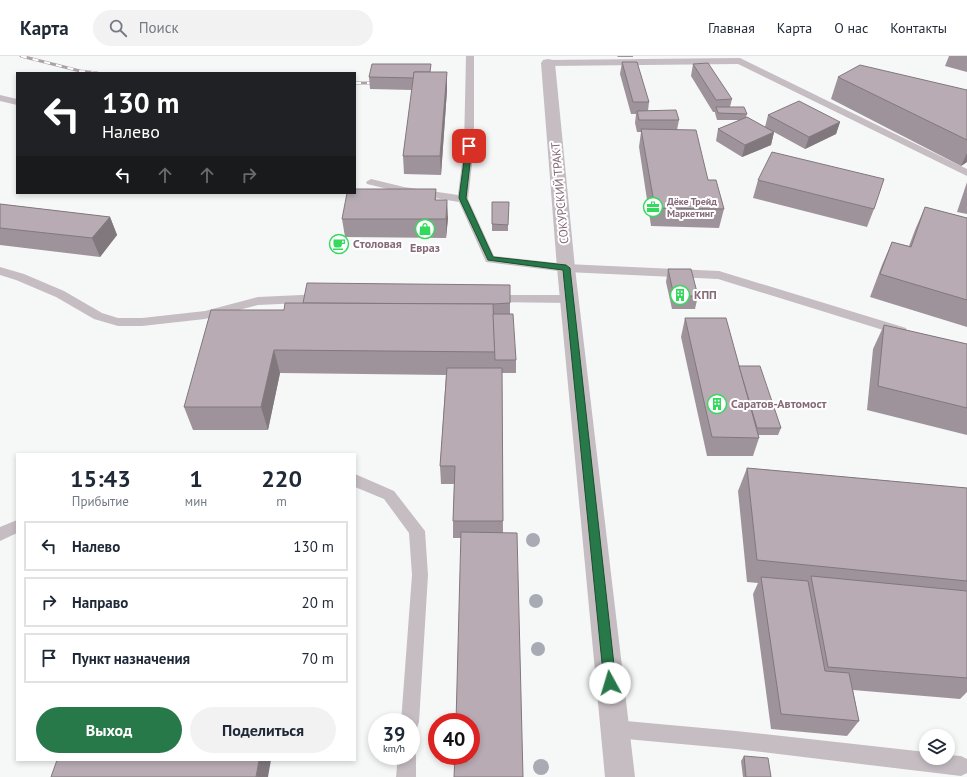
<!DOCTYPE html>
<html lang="ru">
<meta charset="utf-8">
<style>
:root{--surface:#fff;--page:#f2f2f3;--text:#1f2937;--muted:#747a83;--line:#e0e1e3;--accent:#287949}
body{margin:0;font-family:"PT Sans",sans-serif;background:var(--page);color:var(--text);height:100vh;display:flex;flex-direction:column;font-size:15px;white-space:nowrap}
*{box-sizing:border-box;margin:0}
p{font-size:13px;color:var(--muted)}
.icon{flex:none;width:22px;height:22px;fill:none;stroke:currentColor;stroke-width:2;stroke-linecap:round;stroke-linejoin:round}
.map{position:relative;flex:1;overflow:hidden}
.sheet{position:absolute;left:16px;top:397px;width:340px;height:308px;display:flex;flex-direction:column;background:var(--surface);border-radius:0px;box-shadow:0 2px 6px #0003}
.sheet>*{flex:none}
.banner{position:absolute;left:16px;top:16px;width:340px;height:122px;border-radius:0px;box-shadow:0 2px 6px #0003;background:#202124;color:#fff;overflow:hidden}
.fabs{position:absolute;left:919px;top:673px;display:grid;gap:8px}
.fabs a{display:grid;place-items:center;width:36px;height:36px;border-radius:50%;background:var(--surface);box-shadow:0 2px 6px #0003;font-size:20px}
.speed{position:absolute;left:368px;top:657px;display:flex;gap:8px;font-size:20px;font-weight:700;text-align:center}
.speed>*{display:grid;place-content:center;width:52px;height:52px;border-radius:50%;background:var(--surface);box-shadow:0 2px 6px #0003;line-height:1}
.speed small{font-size:10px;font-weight:400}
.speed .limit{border:6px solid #d22;background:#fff;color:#111}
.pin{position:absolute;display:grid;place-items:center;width:34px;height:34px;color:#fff;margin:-17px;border-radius:8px;box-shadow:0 2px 6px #0006}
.me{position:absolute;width:44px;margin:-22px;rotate:354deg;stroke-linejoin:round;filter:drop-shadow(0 0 3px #0008)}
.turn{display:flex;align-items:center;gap:14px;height:84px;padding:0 20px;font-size:18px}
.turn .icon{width:52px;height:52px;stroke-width:2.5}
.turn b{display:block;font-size:28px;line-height:34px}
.lanes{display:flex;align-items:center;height:38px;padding:0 20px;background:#0003;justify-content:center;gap:20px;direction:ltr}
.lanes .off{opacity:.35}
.eta{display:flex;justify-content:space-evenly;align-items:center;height:68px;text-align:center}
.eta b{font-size:24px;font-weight:600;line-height:28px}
.cta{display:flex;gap:8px;margin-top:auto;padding:8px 20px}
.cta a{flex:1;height:46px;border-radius:24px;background:var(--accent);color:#fff;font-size:16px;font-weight:600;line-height:46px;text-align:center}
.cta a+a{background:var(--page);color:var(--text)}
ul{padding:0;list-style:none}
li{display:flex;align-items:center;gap:12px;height:50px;margin:0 8px 6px;padding:0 12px;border:2px solid var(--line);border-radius:0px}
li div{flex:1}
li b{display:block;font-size:15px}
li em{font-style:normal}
header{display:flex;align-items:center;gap:24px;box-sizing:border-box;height:56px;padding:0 20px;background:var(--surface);border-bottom:1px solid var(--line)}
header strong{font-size:19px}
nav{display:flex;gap:22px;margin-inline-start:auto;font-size:14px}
.search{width:280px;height:36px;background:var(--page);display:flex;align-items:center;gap:10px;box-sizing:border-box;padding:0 14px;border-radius:22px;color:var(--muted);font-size:15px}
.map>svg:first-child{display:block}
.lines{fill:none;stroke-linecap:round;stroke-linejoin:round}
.service{fill:#c5bdc2;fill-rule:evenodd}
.tertiary{fill:#c5bdc2;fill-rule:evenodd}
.rail-casing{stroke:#ada1a8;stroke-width:3}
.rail{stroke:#fff;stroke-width:2;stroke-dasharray:6;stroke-linecap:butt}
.tree{fill:#a8aab4}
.wall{fill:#9e939a}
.shaded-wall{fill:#81787d}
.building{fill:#b8abb3;stroke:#81787d}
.route{fill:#287949;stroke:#1a4f2f}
.labels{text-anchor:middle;stroke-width:4;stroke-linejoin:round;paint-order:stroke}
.far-poi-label{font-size:10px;font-weight:bold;fill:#856978;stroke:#fff;text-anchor:start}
.street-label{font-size:12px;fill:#856978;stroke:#fff}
.poi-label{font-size:12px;font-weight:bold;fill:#856978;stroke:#fff;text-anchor:start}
</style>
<header>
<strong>Карта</strong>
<div class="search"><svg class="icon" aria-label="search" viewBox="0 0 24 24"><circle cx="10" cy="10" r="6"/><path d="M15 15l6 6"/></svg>Поиск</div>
<nav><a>Главная</a><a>Карта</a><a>О нас</a><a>Контакты</a></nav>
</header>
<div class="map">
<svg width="967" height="721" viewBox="0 0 967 721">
<rect width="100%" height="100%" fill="#f6f8f8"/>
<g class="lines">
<g class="service">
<path d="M466,0H474V90L468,143L494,200L566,208L719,215L906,272L907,275L906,278L901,279L896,278L718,223L566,216L486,206L459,146L404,137L367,128L366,126L371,123L404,131L458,139L464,90Z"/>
<path d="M740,2L967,113V120L738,8L548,10L544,7L548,4Z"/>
<path d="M0,39L17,43V49L0,45Z"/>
<path d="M0,211L24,218L64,235L102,257L118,262H142L205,255L258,241L323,238L327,239L329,242L327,245L323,246L258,249L205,263L142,270H118L94,263L56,241L16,224L0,219Z"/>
<path d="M492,239H570L574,240L576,243L574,246L570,247L488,246L486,243L488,240Z"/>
<path d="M355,418L394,435L425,475L428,519L419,666L417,672L411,675V666H401L412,519L409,477L384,443L355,431Z"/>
<path d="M17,464V477L0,485V471Z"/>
<path d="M615,664L736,675L926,696V702H948V699L961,700L967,703V717L961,720L736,693L615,682L608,679L606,673L608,667Z"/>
<path d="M411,692L414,693L416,700V721H396L398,700H411Z"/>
</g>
<path class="tertiary" d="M548,3L553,4L555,7L575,212L635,721H605L557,212L541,7L543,4Z"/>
<g class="rail-casing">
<g id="rail">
<path d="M21,0L80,15L97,17"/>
<path d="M355,27H381"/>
</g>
</g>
<use href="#rail" class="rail"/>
</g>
<g class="tree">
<circle cx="533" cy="484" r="7"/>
<circle cx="536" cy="545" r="7"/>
<circle cx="538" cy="593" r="7"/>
<circle cx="541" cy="711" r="8"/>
</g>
<g class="wall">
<path d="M617,0H633V1H618Z"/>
<path d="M949,0H967V16L945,10Z"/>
<path d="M622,6L649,46L648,55L679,64L677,74L708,124L724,153L719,172L651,170L639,91L641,76H637L635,67L636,58H631L620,18Z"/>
<path d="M693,8L732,43L730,51L747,58L746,61L765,71L768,59L840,66L836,78L805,93L774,76L771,89L742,101L716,85L718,73L740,64H717L715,57V56H713L691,20Z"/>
<path d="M431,16H447V34L441,119L404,118L403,100L412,34L370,33L369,21Z"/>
<path d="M838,21L967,34V106L961,110L831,43Z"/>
<path d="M758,124L874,153L867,171L753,142Z"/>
<path d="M967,126V158L957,156Z"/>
<path d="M436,133V144L448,162L446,182L345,181L342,163Z"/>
<path d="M492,146L508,169V175H492Z"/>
<path d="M0,148L110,161L117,179L100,201L0,189Z"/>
<path d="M925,151L967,162V271L870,241L882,209L892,186L909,190L915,174Z"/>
<path d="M668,213L698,240L695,253H672L666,226Z"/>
<path d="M510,247V258L516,304V317H502L503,477L461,482H453V465L454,428H441L440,410L446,319L280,317L268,374H193L184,351L284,254Z"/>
<path d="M685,262L739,310L781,372L778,379H759V382L753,400H707L681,281Z"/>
<path d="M884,269L967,288V379L867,354L873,293Z"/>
<path d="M747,412L967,432V636L960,643L853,634L859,665L847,680L771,673L753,538L758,527L747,526L738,435Z"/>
<path d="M744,700L771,721H743L741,705Z"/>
</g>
<g class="shaded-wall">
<path d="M447,16V34L441,119L440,100Z"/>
<path d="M840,66L836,78L805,93L809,81Z"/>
<path d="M774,76L771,89L742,101L745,89Z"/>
<path d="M967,97V106L961,110Z"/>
<path d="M447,144L448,162L446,182V163Z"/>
<path d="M110,161L117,179L100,201L92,182Z"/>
<path d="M274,294L280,317L268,374L261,351Z"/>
<path d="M259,704H271L268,721H256Z"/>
</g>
<g class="building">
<path d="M622,6H637L649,46H633Z"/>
<path d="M708,7L732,43L716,44L693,8Z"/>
<path d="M372,8H431L430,16H414V22L369,21Z"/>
<path d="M860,9L967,34V84L838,21Z"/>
<path d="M414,16H447L440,100H403Z"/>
<path d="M799,45L840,66L809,81L768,59Z"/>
<path d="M716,51H744L747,58L718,57Z"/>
<path d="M676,54L679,64H639L637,55Z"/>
<path d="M747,61L774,76L745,89L718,73Z"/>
<path d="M641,73L696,74L708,124H716L724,153L655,152Z"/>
<path d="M772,96L884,123L874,153L758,124Z"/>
<path d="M355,133H436L435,144H447L446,163H342L347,137H355Z"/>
<path d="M492,146H509L508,169L492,168Z"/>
<path d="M0,148L110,161L92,182L0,172Z"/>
<path d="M925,151L967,162V244L880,218L892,186L911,191Z"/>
<path d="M668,213H691L698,240H674Z"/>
<path d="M307,227L510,229V247L493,248L303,247Z"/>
<path d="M285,247L493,248L495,296L274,294L261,351H184L211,254H284Z"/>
<path d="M493,258H513L516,304H495Z"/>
<path d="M685,262H726L759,382L712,381Z"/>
<path d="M884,269L967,288V352L878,330Z"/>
<path d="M739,310H760L781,372H757Z"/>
<path d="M447,312H502L503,465H453L455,410H440Z"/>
<path d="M747,412L967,432V525L757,504Z"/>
<path d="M461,476L517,477L523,721H454L455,700H471V666H456Z"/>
<path d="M811,520L967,535V622L828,611Z"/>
<path d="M761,521L808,525L825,615L849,617L859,665L781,658Z"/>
<path d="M744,700L768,702L771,721H746Z"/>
<path d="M57,704H259L256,721H51Z"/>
</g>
<path class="route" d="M469,88L472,90L466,142L493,201L566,209L570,212L616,627L614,631L610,632L606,631L604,627L563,214L488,204L459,142L466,90Z"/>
<defs>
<g id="office-ring" transform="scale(1)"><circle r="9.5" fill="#fff" stroke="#34da5e" stroke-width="1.5"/><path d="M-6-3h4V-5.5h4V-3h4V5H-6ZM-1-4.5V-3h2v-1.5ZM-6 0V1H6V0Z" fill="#34da5e"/></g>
<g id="shop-ring" transform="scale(1)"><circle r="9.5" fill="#fff" stroke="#34da5e" stroke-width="1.5"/><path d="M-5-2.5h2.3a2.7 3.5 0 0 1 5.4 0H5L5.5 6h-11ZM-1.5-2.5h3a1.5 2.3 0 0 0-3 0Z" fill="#34da5e"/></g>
<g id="cafe-ring" transform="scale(1)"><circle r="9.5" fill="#fff" stroke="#34da5e" stroke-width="1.5"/><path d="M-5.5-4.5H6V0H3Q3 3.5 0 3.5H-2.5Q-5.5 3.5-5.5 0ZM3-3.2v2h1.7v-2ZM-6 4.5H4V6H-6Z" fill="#34da5e"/></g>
<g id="building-ring" transform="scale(1)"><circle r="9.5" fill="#fff" stroke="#34da5e" stroke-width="1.5"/><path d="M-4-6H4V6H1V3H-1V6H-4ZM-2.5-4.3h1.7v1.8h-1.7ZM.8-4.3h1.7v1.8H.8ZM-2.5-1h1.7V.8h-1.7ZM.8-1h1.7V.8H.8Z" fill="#34da5e"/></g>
</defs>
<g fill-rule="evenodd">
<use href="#office-ring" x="653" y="151"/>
<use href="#shop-ring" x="425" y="173"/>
<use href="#cafe-ring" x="339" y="188"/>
<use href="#building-ring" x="680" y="239"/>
<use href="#building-ring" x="717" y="348"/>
</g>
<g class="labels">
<g class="far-poi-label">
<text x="667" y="149">Дёке Трейд<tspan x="667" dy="12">Маркетинг</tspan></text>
</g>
<g class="street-label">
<text transform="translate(560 137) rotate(-95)" y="4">СОКУРСКИЙ ТРАКТ</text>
</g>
<g class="poi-label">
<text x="353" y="192">Cтоловая</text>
<text x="425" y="196" text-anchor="middle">Евраз</text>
<text x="694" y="243">КПП</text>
<text x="731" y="352">Саратов-Автомост</text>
</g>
</g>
</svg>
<div class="fabs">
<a><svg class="icon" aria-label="layers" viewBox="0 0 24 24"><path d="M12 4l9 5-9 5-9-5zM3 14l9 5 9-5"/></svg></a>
</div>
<div class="speed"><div>39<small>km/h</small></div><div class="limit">40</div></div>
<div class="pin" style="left:469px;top:90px;background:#d93025"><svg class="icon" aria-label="arrive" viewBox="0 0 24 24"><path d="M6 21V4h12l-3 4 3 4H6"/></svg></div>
<svg class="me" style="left:610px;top:627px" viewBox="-20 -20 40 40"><circle r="19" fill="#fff"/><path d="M0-13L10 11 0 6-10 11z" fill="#287949"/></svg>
<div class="banner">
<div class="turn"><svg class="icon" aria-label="left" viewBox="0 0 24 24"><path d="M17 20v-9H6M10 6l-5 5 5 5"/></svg><div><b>130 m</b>Налево</div></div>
<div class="lanes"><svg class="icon" aria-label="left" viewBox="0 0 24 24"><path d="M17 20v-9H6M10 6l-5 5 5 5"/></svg><svg class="icon off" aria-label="ahead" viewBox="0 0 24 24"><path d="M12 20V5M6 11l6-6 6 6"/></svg><svg class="icon off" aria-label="ahead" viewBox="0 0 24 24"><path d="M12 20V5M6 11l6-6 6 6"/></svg><svg class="icon off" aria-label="right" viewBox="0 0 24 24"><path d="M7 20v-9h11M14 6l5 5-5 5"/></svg></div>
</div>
<section class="sheet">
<div class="eta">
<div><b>15:43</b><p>Прибытие</p></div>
<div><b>1</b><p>мин</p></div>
<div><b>220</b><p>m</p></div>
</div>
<ul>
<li><svg class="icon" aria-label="left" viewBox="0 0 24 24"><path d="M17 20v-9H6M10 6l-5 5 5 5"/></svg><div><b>Налево</b></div><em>130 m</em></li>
<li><svg class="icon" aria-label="right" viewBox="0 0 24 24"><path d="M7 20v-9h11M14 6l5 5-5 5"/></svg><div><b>Направо</b></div><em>20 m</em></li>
<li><svg class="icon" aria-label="arrive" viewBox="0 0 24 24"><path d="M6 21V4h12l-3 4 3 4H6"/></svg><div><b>Пункт назначения</b></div><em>70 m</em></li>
</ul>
<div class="cta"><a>Выход</a><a>Поделиться</a></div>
</section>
</div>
